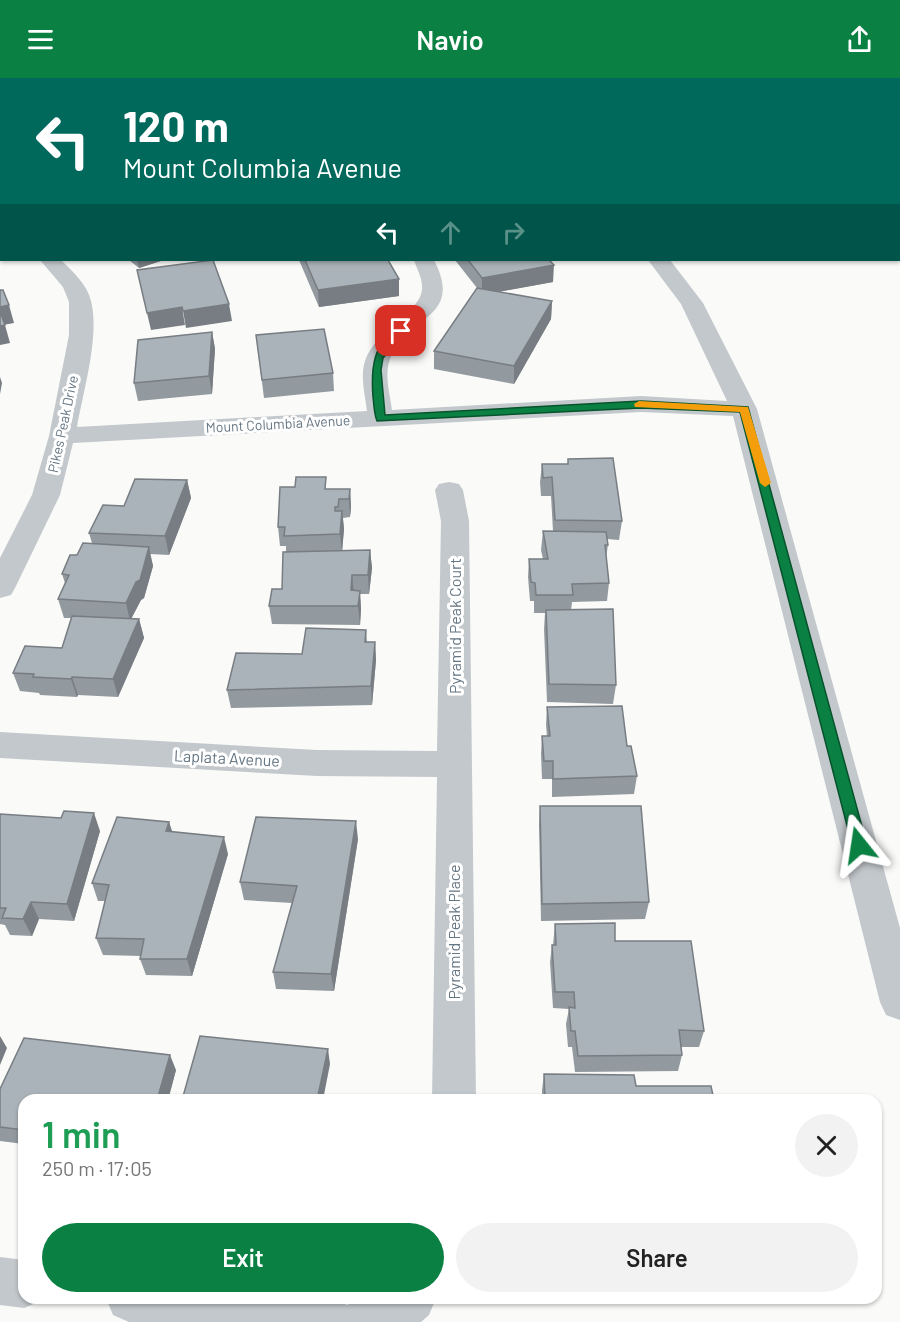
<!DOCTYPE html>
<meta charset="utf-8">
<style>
:root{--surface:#fff;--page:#f2f2f2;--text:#222;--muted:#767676;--accent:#0b8043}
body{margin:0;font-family:Barlow,sans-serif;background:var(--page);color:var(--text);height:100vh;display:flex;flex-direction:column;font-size:22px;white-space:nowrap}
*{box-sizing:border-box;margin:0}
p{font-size:20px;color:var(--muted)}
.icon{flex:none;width:33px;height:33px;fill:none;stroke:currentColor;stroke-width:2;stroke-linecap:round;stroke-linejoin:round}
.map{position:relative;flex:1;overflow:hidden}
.drawer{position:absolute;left:18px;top:1016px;width:864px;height:210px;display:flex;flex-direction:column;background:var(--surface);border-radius:18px;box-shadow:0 2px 4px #0004}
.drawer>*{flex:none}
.guide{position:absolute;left:0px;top:0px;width:900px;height:183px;box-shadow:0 2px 4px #0004;background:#00695c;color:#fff;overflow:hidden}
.pin{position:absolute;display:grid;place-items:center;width:51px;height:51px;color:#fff;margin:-26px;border-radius:12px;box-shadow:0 3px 9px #0006}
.me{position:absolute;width:66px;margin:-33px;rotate:345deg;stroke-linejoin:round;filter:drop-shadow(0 0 4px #0008)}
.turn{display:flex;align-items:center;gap:21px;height:126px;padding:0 24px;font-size:27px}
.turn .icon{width:78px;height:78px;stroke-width:2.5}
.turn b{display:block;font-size:42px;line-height:51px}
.lanes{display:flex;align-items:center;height:57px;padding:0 24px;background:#0003;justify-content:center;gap:30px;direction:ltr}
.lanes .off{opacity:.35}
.round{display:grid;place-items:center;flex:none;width:63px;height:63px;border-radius:32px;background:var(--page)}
.summary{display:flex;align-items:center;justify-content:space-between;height:102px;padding:0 24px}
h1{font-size:36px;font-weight:600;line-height:45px;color:#1e9e55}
.action{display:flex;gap:12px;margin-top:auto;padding:12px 24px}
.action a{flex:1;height:69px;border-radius:36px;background:var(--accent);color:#fff;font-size:24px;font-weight:600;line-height:69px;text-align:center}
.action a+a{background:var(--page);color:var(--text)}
header{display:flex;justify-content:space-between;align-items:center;height:78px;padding:0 24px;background:var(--accent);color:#fff;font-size:27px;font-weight:600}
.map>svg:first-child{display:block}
.green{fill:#dadfd7}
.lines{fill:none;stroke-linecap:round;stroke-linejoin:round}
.minor{fill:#c3c8cc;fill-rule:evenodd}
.wall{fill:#929a9f}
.shaded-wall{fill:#777d82}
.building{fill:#aab3b9;stroke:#777d82;stroke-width:1.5}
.route{fill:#0b8043;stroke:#07532c;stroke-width:1.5}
.slow{fill:#f59e0b}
.labels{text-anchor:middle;stroke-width:6;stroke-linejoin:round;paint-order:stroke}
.far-street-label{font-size:14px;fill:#657683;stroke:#fff}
.street-label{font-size:16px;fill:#657683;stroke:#fff}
</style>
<header><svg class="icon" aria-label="menu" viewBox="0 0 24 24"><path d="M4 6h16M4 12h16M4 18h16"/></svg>Navio<svg class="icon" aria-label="share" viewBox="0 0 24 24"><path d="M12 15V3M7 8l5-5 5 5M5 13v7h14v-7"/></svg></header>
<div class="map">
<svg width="900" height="1244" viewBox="0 0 900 1244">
<rect width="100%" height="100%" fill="#fafaf8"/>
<path class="green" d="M647,0H900V80L898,2Z"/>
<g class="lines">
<g class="minor">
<path d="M417,0H434L435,2H418Z"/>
<rect x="0" y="43" width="2" height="11"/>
<rect x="0" y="143" width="2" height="12"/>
<path d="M40,182H61C73,194 87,206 91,223C100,258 83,314 77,349L367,333C365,317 360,299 365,283C374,254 420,234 422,212C423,200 417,192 414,182H434C465,242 405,237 390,281C384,297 390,316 392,332L641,318L727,323L681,226L648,182H670L703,225L757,331L900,850V942L886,937L880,924L733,338L641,334L73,365L60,417L15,510L11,517L0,520V480L32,417L49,358L69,257V224L63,209Z"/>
<path d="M449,404L459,406L463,412L469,443L476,1022H432L437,699L317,698L0,680V654L317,672L437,673L441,443L435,412L439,406Z"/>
<path d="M0,1179L24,1182V1220H42L41,1223L24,1230L0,1227Z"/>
<path d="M106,1220H330L347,1227L364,1220H436L429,1237L421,1244H129L113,1237Z"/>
</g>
</g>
<g class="wall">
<path d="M16,0H239L232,2H18Z"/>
<path d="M264,0H341L343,2H265Z"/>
<path d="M129,182H164L139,190Z"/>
<path d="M299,182H388L399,201V218L319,229Z"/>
<path d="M455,182H549L553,204L497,214L552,223L551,241L514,306L434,291V273L477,210Z"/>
<path d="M212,254L215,271L212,316L138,323L134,305Z"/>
<path d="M256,257L333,295L334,313L264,320Z"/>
<path d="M542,386L622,443L619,462L607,461L608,467L606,480L609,505L607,523L572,524L571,532L616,607L613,626L547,624L544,551L545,535H534V523H530L528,499L529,481H543L541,472L543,453H553L551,418H541L540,404Z"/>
<path d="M187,402L191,420L169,477L150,476L153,488L144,520L141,522L131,541H139L144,560L118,619L78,617L77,619L40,617L39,615L20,613L13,595L62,570L71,540H64L58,521L65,505L62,496L77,477L92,465L89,455L124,428Z"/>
<path d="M327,411H350L351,429L350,439L343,440L344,451L342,473L370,472L372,490L369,516H360L361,531L360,547L272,546L269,528L282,511L286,474V468H280L278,449Z"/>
<path d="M366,552L367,564H375L376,582L372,627L231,630L227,612L302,576Z"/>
<path d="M547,629L627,668L637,698L634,716L552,719V701H542L541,676L542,658H547L546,647Z"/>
<path d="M540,728L649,824L645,841L541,843L539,746Z"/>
<path d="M0,736L100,753L74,843L39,841L32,858L10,857L5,847L0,846Z"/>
<path d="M169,744L172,754L228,776L192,898L146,897L140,881L141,878L103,877L96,860L105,823H98L92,805Z"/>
<path d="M358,761L334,913L276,911L273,894L292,825L244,822L240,804Z"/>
<path d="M555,846L615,863L704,953L699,969H681L682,977L678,993L575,994L572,969H568L566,946L569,931L553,930L550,884L552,867H553Z"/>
<path d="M176,992L168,1022H24V1066L0,1063V1011Z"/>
<path d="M544,996L636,1008L714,1022H542V1012Z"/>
</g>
<g class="shaded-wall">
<rect x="21" y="0" width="16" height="2"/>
<rect x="50" y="0" width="8" height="2"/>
<path d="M116,0H239L232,2H109Z"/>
<path d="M137,182H164L139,190Z"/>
<path d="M554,187L553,204L482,217V200Z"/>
<path d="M399,201V218L319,229L318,212Z"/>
<path d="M552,223L551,241L514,306V288Z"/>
<path d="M229,226L232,243L186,250L183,233Z"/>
<path d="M9,227L14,245L3,247L0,236V229Z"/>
<path d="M182,229L185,247L151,252L147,235Z"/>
<path d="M5,247L10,265L0,267V248Z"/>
<path d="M212,254L215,271L212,316L209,298Z"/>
<path d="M0,299L2,305L0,316Z"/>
<path d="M187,402L191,420L169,477L165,458Z"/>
<path d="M350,411L351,429L350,439L349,421Z"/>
<path d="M342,433L344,451L342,474L340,456Z"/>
<path d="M149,469L153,488L144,520L141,522L130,543L126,525Z"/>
<path d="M370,472L372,490L369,516L368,497Z"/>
<path d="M352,497L354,516L352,531L351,512Z"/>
<path d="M360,513L361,531L360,547L358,528Z"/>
<path d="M139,541L144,560L118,619L113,601Z"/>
<path d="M375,564L376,582L372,627L371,608Z"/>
<path d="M72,599L78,617L77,619L71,601Z"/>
<path d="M94,735L100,753L74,843L67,826Z"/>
<path d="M356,743L358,761L334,913L331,896Z"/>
<path d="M169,744L175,762L166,753Z"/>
<path d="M224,759L228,776L192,898L187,881Z"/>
<path d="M31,824L39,841L32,858L23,841Z"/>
<path d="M0,958L7,970L0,987Z"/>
<path d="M328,971L330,986L323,1022H317Z"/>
<path d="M170,977L176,992L168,1022H157Z"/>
</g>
<g class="building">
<path d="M60,0H116L109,2H61Z"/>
<path d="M276,0H341L343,2H278Z"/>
<path d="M213,182L229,226L183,233L182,229L147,235L137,192Z"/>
<path d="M305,182H388L399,201L318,212Z"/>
<path d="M468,182H549L554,187L482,200Z"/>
<path d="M477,210L552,223L514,288L434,273Z"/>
<path d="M0,212H3L9,227L0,229Z"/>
<path d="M0,234L5,247L0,248Z"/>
<path d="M324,251L333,295L262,302L256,257Z"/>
<path d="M212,254L209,298L134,305L138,262Z"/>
<path d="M613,380L622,443L555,442L552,399L543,400L542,386H568V381Z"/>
<path d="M296,399H326L325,411H350L349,421H339L338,429H335V433H342L340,456L284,458L285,449H278L280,409H295Z"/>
<path d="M135,401L187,402L165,458L89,455L103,427L124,428Z"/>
<path d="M543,453L606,454L608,467H605L609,505L572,506L573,517H536L535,505L531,504L529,481H548Z"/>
<path d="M83,465L149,469L140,502L136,504L126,525L58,521L69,497L62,496L70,477H77Z"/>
<path d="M370,472L368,497H352L351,512L360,513L358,528H269L272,511H282L283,474Z"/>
<path d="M613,531L616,607L549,606L546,532Z"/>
<path d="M72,538L139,541L113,601L72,599L71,601L33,599L34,596L13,595L25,568L62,570Z"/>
<path d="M306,550L366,552L365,564H375L371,608L227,612L236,575L302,576Z"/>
<path d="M622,628L627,668H631L637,698L553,701V683H544L542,658H550L547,629Z"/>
<path d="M540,728H641L649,824L542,826Z"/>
<path d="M64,733L94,735L67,826L31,824L23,841L2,840L6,830H0V736L61,740Z"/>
<path d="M117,739L169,744L166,753L224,759L187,881H140L144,861L96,860L109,807L92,805Z"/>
<path d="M256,739L356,743L331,896L273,894L297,808L240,804Z"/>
<path d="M615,845V863H691L704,953L679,952L682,977L578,978L575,953H571L569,929L575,930L574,914H555L552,867H556L555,846Z"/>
<path d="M200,958L328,971L317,1022H182Z"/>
<path d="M24,960L170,977L157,1022H24V1052L0,1049V1011Z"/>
<path d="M544,996L634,997L636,1008H711L714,1022H545Z"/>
</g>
<path class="route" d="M401,250L406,253L383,280L381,292L385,337L641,323L748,329L867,767L865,771H854L852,767L740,334L641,330L377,343C374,336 374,327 373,319C371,293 372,262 401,250Z"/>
<path class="slow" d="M639,323L748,329L771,405L765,409L760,405L740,334L635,329L634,326Z"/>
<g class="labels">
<g class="far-street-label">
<text transform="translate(63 346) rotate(-78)" y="5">Pikes Peak Drive</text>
<text transform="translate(278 346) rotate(-3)" y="5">Mount Columbia Avenue</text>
</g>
<g class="street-label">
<text transform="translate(455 548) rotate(-90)" y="6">Pyramid Peak Court</text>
<text transform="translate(227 680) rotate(3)" y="6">Laplata Avenue</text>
<text transform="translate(454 854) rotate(-90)" y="6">Pyramid Peak Place</text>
</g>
</g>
</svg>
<div class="pin" style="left:401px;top:253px;background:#d93025"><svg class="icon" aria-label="arrive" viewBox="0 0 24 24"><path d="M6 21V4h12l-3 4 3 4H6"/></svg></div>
<svg class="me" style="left:859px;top:767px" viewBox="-20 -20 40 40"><path d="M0-17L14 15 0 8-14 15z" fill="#0b8043" stroke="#fff" stroke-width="4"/></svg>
<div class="guide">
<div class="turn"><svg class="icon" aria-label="left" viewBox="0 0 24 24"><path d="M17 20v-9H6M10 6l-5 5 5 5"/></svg><div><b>120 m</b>Mount Columbia Avenue</div></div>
<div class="lanes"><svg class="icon" aria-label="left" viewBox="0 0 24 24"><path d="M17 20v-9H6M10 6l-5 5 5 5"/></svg><svg class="icon off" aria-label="ahead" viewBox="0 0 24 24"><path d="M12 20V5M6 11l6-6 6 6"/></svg><svg class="icon off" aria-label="right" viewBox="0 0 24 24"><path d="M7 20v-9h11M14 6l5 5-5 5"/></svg></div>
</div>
<section class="drawer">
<div class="summary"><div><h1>1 min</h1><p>250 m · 17:05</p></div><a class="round"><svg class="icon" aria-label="close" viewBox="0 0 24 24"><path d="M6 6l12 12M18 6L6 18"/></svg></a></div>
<div class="action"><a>Exit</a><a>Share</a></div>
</section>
</div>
